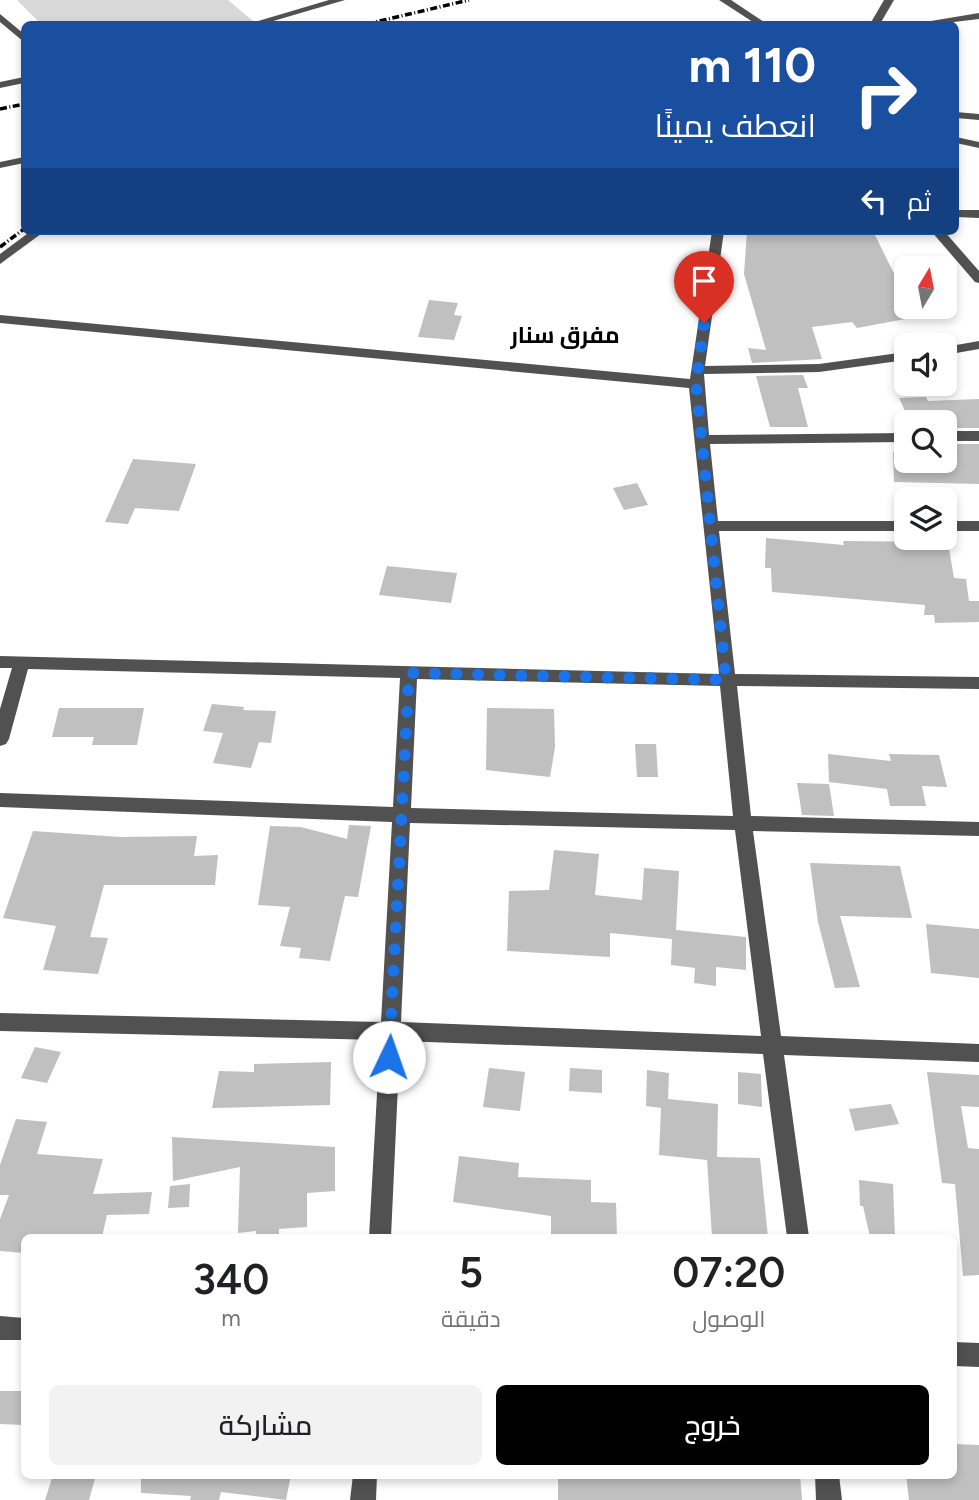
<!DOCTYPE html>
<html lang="ar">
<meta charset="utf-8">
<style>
:root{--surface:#fff;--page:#f2f2f2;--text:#202124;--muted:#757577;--accent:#000}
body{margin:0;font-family:Figtree,Cairo,sans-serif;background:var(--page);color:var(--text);direction:rtl;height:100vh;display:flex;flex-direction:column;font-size:26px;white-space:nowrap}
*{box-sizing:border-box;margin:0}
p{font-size:23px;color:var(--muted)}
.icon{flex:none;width:38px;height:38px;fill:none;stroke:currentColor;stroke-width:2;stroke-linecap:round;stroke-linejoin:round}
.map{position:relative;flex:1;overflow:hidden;direction:ltr}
.details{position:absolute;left:21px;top:1234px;width:936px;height:245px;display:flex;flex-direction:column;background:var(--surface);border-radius:10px;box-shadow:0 4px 10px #0003;direction:rtl}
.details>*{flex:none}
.hud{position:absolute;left:21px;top:21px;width:938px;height:214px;border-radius:10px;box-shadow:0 4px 10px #0003;direction:rtl;background:#1a4fa0;color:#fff;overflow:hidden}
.needle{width:46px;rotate:10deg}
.controls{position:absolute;left:894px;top:256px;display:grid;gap:14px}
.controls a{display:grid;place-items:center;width:63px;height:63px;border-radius:10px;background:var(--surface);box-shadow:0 4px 10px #0003;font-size:35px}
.pin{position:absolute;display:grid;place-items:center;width:60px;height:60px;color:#fff;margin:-72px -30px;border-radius:50% 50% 50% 0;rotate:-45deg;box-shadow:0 0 7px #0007}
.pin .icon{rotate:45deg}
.me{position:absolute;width:77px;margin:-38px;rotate:3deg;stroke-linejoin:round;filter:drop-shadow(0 0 5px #0008)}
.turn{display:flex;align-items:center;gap:24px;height:147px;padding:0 28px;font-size:32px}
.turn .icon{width:91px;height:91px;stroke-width:2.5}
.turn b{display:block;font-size:49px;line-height:60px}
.then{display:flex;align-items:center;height:66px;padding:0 28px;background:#0003;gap:14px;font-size:26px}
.eta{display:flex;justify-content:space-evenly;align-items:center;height:119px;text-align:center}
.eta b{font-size:42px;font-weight:600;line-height:49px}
.action{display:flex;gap:14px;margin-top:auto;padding:14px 28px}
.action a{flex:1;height:80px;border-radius:10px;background:var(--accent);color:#fff;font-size:28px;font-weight:600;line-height:80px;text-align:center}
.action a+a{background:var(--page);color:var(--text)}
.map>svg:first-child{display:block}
.green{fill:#d8d8d8}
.building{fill:#c0c0c0}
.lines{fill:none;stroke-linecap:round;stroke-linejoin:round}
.minor{fill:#515151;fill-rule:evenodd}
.rail{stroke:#000;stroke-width:3.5;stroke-dasharray:7 2.5 1 2.5;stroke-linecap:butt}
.route{stroke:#1a73e8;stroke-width:12;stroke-dasharray:0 21.6}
.labels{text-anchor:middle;stroke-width:5;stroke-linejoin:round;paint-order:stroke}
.far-district-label{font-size:23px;font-weight:bold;fill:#000;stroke:#fff}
</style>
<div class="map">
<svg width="979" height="1500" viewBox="0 0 979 1500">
<rect width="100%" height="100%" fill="#fff"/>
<path class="green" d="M17,0H228L253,21L238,24H41Z"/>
<g class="building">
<path d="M747,231L875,235L906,298V306H911L916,317L857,328L852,322L812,327L822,359L752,363L748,348L766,350L744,274Z"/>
<path d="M429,300L458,303L454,315L462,316L454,340L418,337Z"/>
<path d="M803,375L808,388H798L808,427H770L756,376Z"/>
<path d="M926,397L928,401L979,399V428H945V422H910L899,398Z"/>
<path d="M945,444H979V484L894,482L893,452H906V460H945Z"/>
<path d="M133,459L196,464L179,511L135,508L128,524L105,522Z"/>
<path d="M637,483L648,505L624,510L613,488Z"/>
<path d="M766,538L844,545L843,541L948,542L954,578L966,579L969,601H979V622L935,623L934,615H924L925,605L772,592L771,568H765Z"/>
<path d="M387,566L457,573L451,603L379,595Z"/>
<path d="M212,704L244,707L243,710L276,711L271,743L259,742L251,768L213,763L223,733L203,731Z"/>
<path d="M59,708H144L137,745H92L94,737H52Z"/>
<path d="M487,708L554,709L555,747L550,777L486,770Z"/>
<path d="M635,744H656L658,777H637Z"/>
<path d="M828,754L891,761L889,754L939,755L947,787L922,786L926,806H890L887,789L829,782Z"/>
<path d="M797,783L829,784L834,816L802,815Z"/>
<path d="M349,825L371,826L358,897L345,896L330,961L299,958L301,948L280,946L290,907L258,905L270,826L301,827L347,839Z"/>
<path d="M33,831L121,837L197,836L194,856L218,855L215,885H104L90,937L108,938L98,974L43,970L56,926L3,918Z"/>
<path d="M554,850L599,854L595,895L642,900L644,868L679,871L676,930L746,937V970L716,967V986L694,983L695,968L671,965L672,939L610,933V957L507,951L509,891L549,890Z"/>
<path d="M810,863L900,866L912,918L840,916L860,987L835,988L818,922Z"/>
<path d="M926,924L979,929V978L931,973Z"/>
<path d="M35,1047L61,1052L47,1083L21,1078Z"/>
<path d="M331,1062L330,1105L212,1108L219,1071L254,1072V1064Z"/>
<path d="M489,1068L525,1072L520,1111L483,1107Z"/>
<path d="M570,1068L602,1070V1093L569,1091Z"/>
<path d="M647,1070L669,1073L668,1099L718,1104L717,1157L760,1158L768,1237H712L707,1160L659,1155L661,1108L646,1106Z"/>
<path d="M738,1072L761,1074L762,1107L738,1104Z"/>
<path d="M927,1072L979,1075V1107L961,1106L968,1148L979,1149V1275L963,1276L955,1184L942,1183Z"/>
<path d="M891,1104L899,1124L855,1131L849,1109Z"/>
<path d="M16,1119L47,1122L37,1154L103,1159L93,1194L152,1192L149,1214L107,1215L102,1237H24V1253L0,1251V1219L9,1195H0V1165Z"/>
<path d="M172,1137L335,1147V1191L307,1193V1227L279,1229V1237H256V1231L238,1233L240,1167L173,1181Z"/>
<path d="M459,1156L519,1163L518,1177L591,1180V1202L616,1203L617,1237H551V1216L453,1202Z"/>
<path d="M859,1180L893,1184L895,1237H870L863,1206H860Z"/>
<path d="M190,1184L189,1207L168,1208L170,1186Z"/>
<path d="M0,1391H24V1425L0,1424Z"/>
<path d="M954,1444L979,1445V1500H909L906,1475H954Z"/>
<path d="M53,1475H96L89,1500H45Z"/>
<path d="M141,1475H291L286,1500L221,1492L219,1500H190L191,1496L141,1493Z"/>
<path d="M558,1475H800L802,1500H558Z"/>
</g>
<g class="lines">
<g class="minor">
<path d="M329,0H345L263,24H248Z"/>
<path d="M719,0H731L767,24H756Z"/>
<path d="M884,0H894L880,24H870Z"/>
<path d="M979,13V19L937,24H913Z"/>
<path d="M0,14L24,34V42L0,22Z"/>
<path d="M24,77V83L0,88V82Z"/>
<path d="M956,112L979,114V120L956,118Z"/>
<path d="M956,137L979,142V148L956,143Z"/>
<path d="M24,157V163L0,168V162Z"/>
<path d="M956,210H979V218L956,217Z"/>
<path d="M31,231H45L0,264V254Z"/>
<path d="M712,231H724L705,366L819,364L906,352V360L819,372L704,374L709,435L906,433V442L710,444L718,521H906V531H719L735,674L979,677V689L737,686L751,816L979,822V836L753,831L781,1036L979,1044V1062L784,1055L809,1237H787L763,1054L400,1041L391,1237H369L380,1040L0,1031V1013L381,1022L392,822L0,807V793L393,807L400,678L28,669L9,739L6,744L0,746V709L12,668H0V656L719,674L689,388L0,323V315L690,379ZM417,679L720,686L733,816L411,808ZM410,823L735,830L761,1036L401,1022Z"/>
<path d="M931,231H944L979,271V283L975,282Z"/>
<path d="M979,341V349L945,355V347Z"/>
<rect x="945" y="431" width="34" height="10"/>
<rect x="945" y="521" width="34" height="10"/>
<path d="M0,1316L24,1318V1340H0Z"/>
<path d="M954,1342L979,1343V1367L954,1366Z"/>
<path d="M353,1475H377L376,1500H350Z"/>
<path d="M815,1475H839L842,1500H816Z"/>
</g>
<g class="rail">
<path d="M367,24L469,0"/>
<path d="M0,109L24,104"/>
<path d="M0,247L24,229"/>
</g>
</g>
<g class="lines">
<path class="route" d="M389,1057L409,673L726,680L696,384L704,323"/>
</g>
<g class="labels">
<g class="far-district-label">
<text x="565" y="343">مفرق سنار</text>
</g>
</g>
</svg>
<div class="controls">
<a><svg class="needle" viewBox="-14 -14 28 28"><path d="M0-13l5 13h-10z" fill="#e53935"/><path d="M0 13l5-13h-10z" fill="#757577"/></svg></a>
<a><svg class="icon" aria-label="sound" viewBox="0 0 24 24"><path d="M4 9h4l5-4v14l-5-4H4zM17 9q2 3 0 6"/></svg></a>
<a><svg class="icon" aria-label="search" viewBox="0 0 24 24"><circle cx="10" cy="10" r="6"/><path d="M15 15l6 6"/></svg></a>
<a><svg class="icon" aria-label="layers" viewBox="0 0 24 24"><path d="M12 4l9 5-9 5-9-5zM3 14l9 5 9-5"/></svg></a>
</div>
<div class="pin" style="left:704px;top:323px;background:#d93025"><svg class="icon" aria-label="arrive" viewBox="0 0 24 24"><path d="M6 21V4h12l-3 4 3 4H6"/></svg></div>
<svg class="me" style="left:389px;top:1057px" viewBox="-20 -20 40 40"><circle r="19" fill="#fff"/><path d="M0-13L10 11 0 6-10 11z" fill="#1a73e8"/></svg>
<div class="hud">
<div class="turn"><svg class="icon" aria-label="right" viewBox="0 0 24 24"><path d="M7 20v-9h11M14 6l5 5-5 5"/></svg><div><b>110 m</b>انعطف يمينًا</div></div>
<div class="then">ثم<svg class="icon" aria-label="left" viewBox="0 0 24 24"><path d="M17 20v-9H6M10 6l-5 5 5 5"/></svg></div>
</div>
<section class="details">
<div class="eta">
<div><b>07:20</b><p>الوصول</p></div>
<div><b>5</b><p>دقيقة</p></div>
<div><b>340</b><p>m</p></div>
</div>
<div class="action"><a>خروج</a><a>مشاركة</a></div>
</section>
</div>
